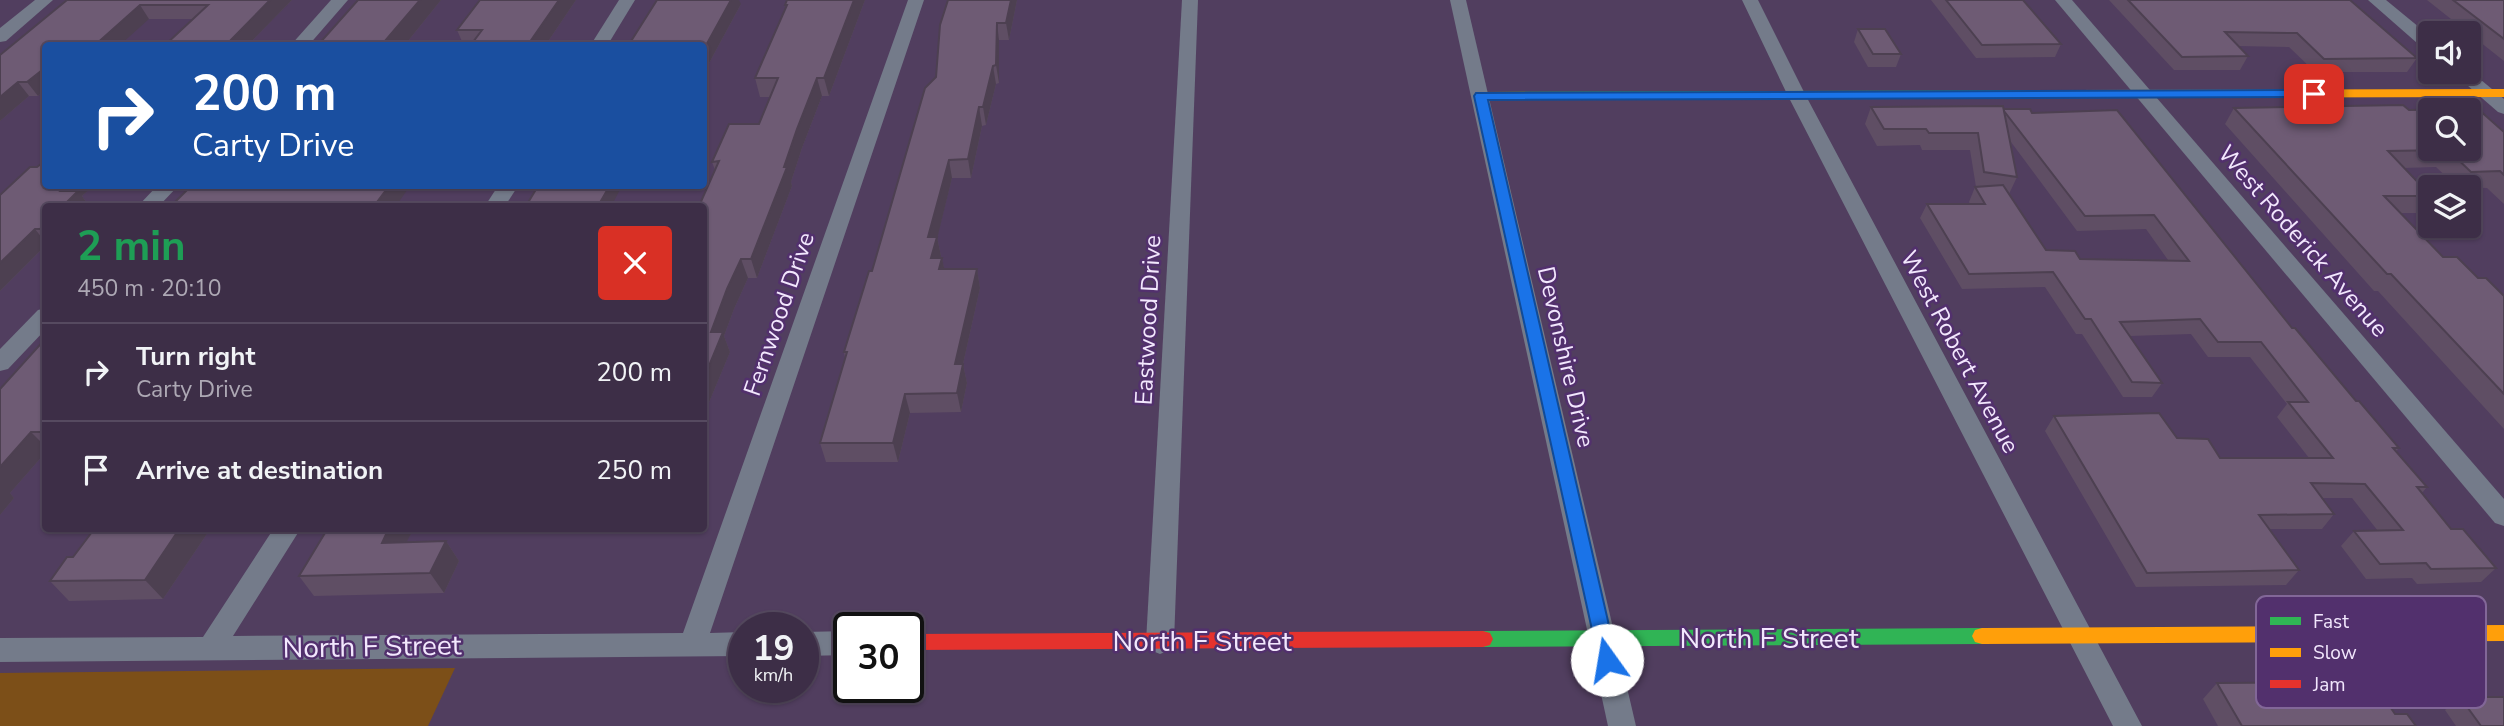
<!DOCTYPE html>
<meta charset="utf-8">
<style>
:root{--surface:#3d2e47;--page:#44364e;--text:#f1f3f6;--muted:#ada8b4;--line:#564a60}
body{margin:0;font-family:"Nunito Sans",sans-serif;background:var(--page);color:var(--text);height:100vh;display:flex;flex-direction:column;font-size:26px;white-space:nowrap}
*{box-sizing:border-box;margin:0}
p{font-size:23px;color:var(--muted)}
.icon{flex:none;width:38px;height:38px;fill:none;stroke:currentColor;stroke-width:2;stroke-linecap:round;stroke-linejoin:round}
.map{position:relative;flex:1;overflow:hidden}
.panel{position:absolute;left:42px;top:203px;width:665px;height:329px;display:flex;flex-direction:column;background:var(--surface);border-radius:7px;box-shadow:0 2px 5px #0004,0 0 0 2px var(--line)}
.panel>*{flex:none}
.hud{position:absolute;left:42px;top:42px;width:665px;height:147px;border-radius:7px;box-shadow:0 2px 5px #0004,0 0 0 2px var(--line);background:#1a4fa0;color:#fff;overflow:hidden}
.buttons{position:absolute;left:2418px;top:21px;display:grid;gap:14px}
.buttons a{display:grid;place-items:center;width:63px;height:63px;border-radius:7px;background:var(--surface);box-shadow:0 2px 5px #0004,0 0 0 2px var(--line);font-size:35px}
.speed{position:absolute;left:728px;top:612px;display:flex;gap:14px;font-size:35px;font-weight:700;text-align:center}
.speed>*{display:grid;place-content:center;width:91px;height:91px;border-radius:50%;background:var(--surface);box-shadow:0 2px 5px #0004,0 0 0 2px var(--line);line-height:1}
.speed small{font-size:18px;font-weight:400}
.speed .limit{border:4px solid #111;border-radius:10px;background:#fff;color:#111}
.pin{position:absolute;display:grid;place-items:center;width:60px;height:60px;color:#fff;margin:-30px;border-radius:14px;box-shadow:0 4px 10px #0006}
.me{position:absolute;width:77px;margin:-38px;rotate:347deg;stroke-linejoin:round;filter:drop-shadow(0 0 5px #0008)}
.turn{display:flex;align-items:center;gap:24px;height:147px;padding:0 35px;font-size:32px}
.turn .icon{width:91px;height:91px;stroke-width:2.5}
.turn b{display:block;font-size:49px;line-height:60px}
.round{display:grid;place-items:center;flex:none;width:74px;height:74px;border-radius:7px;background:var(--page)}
.overview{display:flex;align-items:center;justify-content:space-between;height:119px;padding:0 35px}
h1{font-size:42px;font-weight:700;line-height:52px;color:#1e9e55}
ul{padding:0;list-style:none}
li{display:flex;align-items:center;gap:21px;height:98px;padding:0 35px;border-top:2px solid var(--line)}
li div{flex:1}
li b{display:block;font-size:26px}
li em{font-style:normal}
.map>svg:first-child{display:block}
.green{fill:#7c4f18}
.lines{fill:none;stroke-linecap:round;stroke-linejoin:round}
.street{fill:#747b8a;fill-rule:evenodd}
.fast{fill:#30b455;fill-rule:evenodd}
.slow{fill:#ff9f0a;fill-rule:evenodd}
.jam{fill:#e5322d;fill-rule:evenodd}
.wall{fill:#5f4e64;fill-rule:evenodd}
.shaded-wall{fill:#4d4051}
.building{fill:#6e5b74;stroke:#4d4051;stroke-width:2;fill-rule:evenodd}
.route{fill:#1a73e8;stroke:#114b97;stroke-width:2}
.labels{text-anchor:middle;stroke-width:5;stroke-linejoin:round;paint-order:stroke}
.street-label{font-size:24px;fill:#f2e7fd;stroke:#52306d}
.near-street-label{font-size:28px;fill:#f2e7fd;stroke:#52306d}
.key{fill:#52306d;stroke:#826798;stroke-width:2}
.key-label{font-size:19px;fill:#f2e7fd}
</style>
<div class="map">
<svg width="2504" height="726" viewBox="0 0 2504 726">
<rect width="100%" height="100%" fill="#513e5f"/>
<path class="green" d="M455,668L428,726H0V673Z"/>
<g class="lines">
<g class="street">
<path d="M35,0H53L6,41L0,42V28Z"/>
<path d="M331,0H348L308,46H290Z"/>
<path d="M619,0H635L607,46H590Z"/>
<path d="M908,0H924L710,633L744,632V656L0,662V638L203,637L274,528H301L233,636L683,633Z"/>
<path d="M1182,0H1198L1174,642L1170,650L1160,654L1150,650L1146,642Z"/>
<path d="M1450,0H1466L1636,726H1608Z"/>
<path d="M1742,0H1758L1806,96L2142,726H2113L1788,96Z"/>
<path d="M2055,0H2072L2504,499V526L2495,523Z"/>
<path d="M2368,0H2386L2431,37V51L2425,50Z"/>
<path d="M2469,70L2504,99V114L2498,112L2452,72Z"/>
<path d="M157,186H178L159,206H138Z"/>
<path d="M498,186H518L505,206H485Z"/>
<path d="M46,308V329L8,369L0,371V349L38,310Z"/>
<path d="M849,631V655L803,656V632Z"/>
</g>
<g class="fast">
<path d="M2074,90L2078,91V97L1481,100L1475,96L1481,92Z"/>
<path d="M1982,628L1989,630L1992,636L1989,642L1982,644L1483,647L1476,645L1473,639L1476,633L1483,631Z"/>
</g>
<g class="slow">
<path d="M2504,89V97L2074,98L2068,94L2074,90Z"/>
<path d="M2504,625V641L1982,644L1975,642L1972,636L1975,630L1982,628Z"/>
</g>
<path class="jam" d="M1483,631L1490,633L1493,639L1490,645L1483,647L908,650V634Z"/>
</g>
<g class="wall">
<path d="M67,0H292L247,46H164L193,19H149L46,46V89L38,96H29L0,121V55Z"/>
<path d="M358,0H441L404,46H317Z"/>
<path d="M480,0H576L545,46H464L457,30Z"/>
<path d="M865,0L829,96H822L802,148L791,182L792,186L757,278H748L734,309L724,336L730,352L705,412H704V206L715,170L712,162L759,124L770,97H760L755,78L786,8L785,5Z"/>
<path d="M1017,0L1009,40H999V83L996,84L986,125L982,126L971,178H952L937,237L941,256L940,258H942L944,269H977L980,288L963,364L967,383L961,412L910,413L898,462H826L820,443L845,358L844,352L872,271L936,77Z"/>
<path d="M1931,0H2023L2061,44L2055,57L1976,58Z"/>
<path d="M2109,0H2350L2417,58L2407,72H2315L2289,47L2238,46L2248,56L2240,70H2174Z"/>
<path d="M2427,0H2504V61Z"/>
<path d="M741,4L707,67H704V46Z"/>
<path d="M1858,29L1901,54L1896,67H1868L1854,42Z"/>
<path d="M1871,107L2004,109L2032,113L2292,328L2356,401L2399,448L2396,451L2427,487L2422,493L2451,529L2496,568L2481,582L2417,584L2412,578L2366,579L2341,546L2354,531H2378L2352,498H2322L2334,514L2322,529H2270L2299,570L2286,585L2136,587L2045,431L2054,416L2177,438L2220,458H2309L2277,417L2287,404L2250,357H2208L2191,334L2130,336L2162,383L2152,397H2123L2082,334H2076L2045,287L1962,289L1920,218L1927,204H1970L1969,202L1975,187H1976L1970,150H1922L1920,145L1877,146L1865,124ZM2011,142L2077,231L2146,229L2168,260L2080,259L2046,250L2009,194L2017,177Z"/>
<path d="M2234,108L2409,110L2504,132V204L2487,188L2457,187L2436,167L2404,168L2431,195V197L2419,213H2400L2443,257L2478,278L2504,296V429L2378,291H2374L2225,124Z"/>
<path d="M37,167L46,186H93L82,196L89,206H46V245L0,291V195Z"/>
<path d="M343,186H448L298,187Z"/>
<path d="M46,338V452L10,493L14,498L0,515Z"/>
<path d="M95,528H211L163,599L69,601L50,581L73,557Z"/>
<path d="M328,528H414L406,542L446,541L459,561L444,593L314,596L299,576Z"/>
<path d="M2217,683L2395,714L2416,726H2218L2203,699Z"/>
<path d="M2460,697L2504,726H2456L2445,710Z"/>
</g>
<g class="shaded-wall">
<path d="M270,0H292L247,46H225Z"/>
<path d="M420,0H441L404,46H388L385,41Z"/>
<path d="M559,0H576L545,46H527Z"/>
<path d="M730,0H739L741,4L707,67L704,56V49Z"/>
<path d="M854,0H865L829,96L824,78Z"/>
<path d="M1011,0H1017L1009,40L1006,23Z"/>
<path d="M140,5L149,19L119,46H94Z"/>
<path d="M997,23L999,40V83L996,65Z"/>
<path d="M993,66L996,84L986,125L983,107Z"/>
<path d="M44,67L46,69V89L38,96L27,82Z"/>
<path d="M817,78L822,96L802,148L791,182L792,186L757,278L751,259L784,167L797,129Z"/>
<path d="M18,82L29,96L0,121V97Z"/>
<path d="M979,107L982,126L971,178L968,159Z"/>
<path d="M949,160L952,178L937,239V237L941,256L935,277L928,237Z"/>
<path d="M67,186H93L82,196L89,206H63L61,191Z"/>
<path d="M274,186H299L283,204L272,187Z"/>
<path d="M389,186H410L396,206H374Z"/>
<path d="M607,186H622L614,201L615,203L613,206H598Z"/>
<path d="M46,223V236L40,229Z"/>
<path d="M35,229L46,243V245L0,291V263Z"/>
<path d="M942,258L946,277L939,269Z"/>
<path d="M741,259L748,278L734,309L724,336L730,352L705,412L704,408V378L711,332L727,289Z"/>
<path d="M977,269L980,288L963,364L967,383L961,412L957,393L955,364Z"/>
<path d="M905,394L910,413L898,462L893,443Z"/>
<path d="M31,432L46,447V452L10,493L14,498L0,515V467Z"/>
<path d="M180,528H211L163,599L145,580Z"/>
<path d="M389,528H414L396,562L382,543Z"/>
<path d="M446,541L459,561L444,593L430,573Z"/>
</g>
<g class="building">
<path d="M67,0H270L225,46H164L208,5H140L94,46H46V67L27,82H18L0,97V55Z"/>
<path d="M358,0H420L385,41H380L376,46H317Z"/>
<path d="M480,0H559L527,46H470L482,30H457Z"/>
<path d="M657,0H731L704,49V46H628Z"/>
<path d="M787,0H854L824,78H817L797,129L784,167H787L751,259H741L727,289L711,332H723L704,378V206H699L719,161L712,162L729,124H759L778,78H755L787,5H785Z"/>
<path d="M948,0H1011L1006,23H997L996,65L993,66L983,107H979L968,159L949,160L928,237H937L931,258H942L939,269H977L955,364H963L957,393L905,394L893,443H820L847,352H844L869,271H872L925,88L936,77L940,25Z"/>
<path d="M1946,0H2023L2061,44L1982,45Z"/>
<path d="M2128,0H2350L2417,58L2324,59L2297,33H2290L2225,32L2248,56L2182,57Z"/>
<path d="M2453,0H2504V39Z"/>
<path d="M1858,29H1885L1901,54H1873Z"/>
<path d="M2403,105L2409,110L2478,109L2504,132V175L2500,171L2471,172L2448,150L2388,151L2431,196H2384L2443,257H2457L2478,278H2486L2504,296V394L2391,274H2387L2234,108ZM2431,110H2469V149H2431Z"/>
<path d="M2003,106L2017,177L1984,172L1978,133H1929L1926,129H1884L1871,107Z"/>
<path d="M2004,109H2030L2032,113L2117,110L2292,328H2295L2356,401H2359L2399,448H2393L2427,487H2417L2451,529H2463L2496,568L2431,569L2426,563L2380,564L2354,531L2403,530L2365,484L2311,483L2334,514L2259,515L2299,570L2147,573L2054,416L2159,413L2177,438L2208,439L2220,458H2333L2288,402H2308L2261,342H2218L2200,319L2120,322L2162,383L2132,382L2091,319H2085L2053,272L1969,274L1927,204H1985L1975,187L2003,185L2046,250L2075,251L2080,259L2189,261L2154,215L2085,216L2004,111Z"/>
<path d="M46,160V186H67L61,191H78L63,206H46V223L40,229H35L0,263V195L30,167H37Z"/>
<path d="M191,186H274L272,187L389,186L374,206H171Z"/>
<path d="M538,186H607L606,187H609L598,206H526Z"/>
<path d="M46,338V432H31L0,467V389Z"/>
<path d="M95,528H180L145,580L50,581L67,557H73Z"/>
<path d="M328,528H389L382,543L446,541L430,573L299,576Z"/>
<path d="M2373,682L2395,714H2407L2416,726H2242L2217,683Z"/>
<path d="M2460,697H2504V726H2481Z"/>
</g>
<path class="route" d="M2314,90L2318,91V97L1488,100L1617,660L1614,666L1607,669L1600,666L1474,96L1476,93Z"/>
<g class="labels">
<g class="street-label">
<text transform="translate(2303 241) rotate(49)" y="8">West Roderick Avenue</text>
<text transform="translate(779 314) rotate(-71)" y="8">Fernwood Drive</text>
<text transform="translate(1148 320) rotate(-87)" y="8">Eastwood Drive</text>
<text transform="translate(1960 352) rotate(62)" y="8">West Robert Avenue</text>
<text transform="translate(1566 357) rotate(77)" y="8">Devonshire Drive</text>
</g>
<g class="near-street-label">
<text x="1769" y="648">North F Street</text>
<text x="1202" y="651">North F Street</text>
<text transform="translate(372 646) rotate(-1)" y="10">North F Street</text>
</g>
</g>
<rect x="2256" y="596" width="230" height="112" rx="10" class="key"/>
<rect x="2270" y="617" width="31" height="8" fill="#30b455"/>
<rect x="2270" y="648" width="31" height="9" fill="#ff9f0a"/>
<rect x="2270" y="680" width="31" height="8" fill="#e5322d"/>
<g class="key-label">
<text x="2313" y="628">Fast</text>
<text x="2313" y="659">Slow</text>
<text x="2313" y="691">Jam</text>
</g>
</svg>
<div class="buttons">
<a><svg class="icon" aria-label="sound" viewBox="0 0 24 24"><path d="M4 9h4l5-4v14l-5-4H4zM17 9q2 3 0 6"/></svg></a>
<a><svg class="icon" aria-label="search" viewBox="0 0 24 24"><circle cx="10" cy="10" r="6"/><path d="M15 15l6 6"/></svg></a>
<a><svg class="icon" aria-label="layers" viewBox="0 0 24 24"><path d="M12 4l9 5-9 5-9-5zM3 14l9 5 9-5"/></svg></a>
</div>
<div class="speed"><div>19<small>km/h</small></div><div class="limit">30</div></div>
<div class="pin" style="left:2314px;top:94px;background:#d93025"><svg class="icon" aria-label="arrive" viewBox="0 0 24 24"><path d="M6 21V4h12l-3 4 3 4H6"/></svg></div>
<svg class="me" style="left:1607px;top:660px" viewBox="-20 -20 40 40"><circle r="19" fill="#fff"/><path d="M0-13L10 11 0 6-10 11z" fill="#1a73e8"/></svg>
<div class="hud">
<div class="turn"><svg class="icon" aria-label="right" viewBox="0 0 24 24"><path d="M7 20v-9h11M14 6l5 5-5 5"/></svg><div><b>200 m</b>Carty Drive</div></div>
</div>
<section class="panel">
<div class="overview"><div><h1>2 min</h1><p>450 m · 20:10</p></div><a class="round" style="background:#d93025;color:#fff"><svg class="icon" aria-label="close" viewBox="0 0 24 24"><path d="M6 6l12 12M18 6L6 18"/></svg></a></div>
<ul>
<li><svg class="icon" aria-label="right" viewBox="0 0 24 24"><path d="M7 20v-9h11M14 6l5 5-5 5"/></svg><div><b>Turn right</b><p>Carty Drive</p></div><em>200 m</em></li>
<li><svg class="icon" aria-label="arrive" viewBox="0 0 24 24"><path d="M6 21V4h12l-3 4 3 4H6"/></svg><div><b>Arrive at destination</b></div><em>250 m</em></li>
</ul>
</section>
</div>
